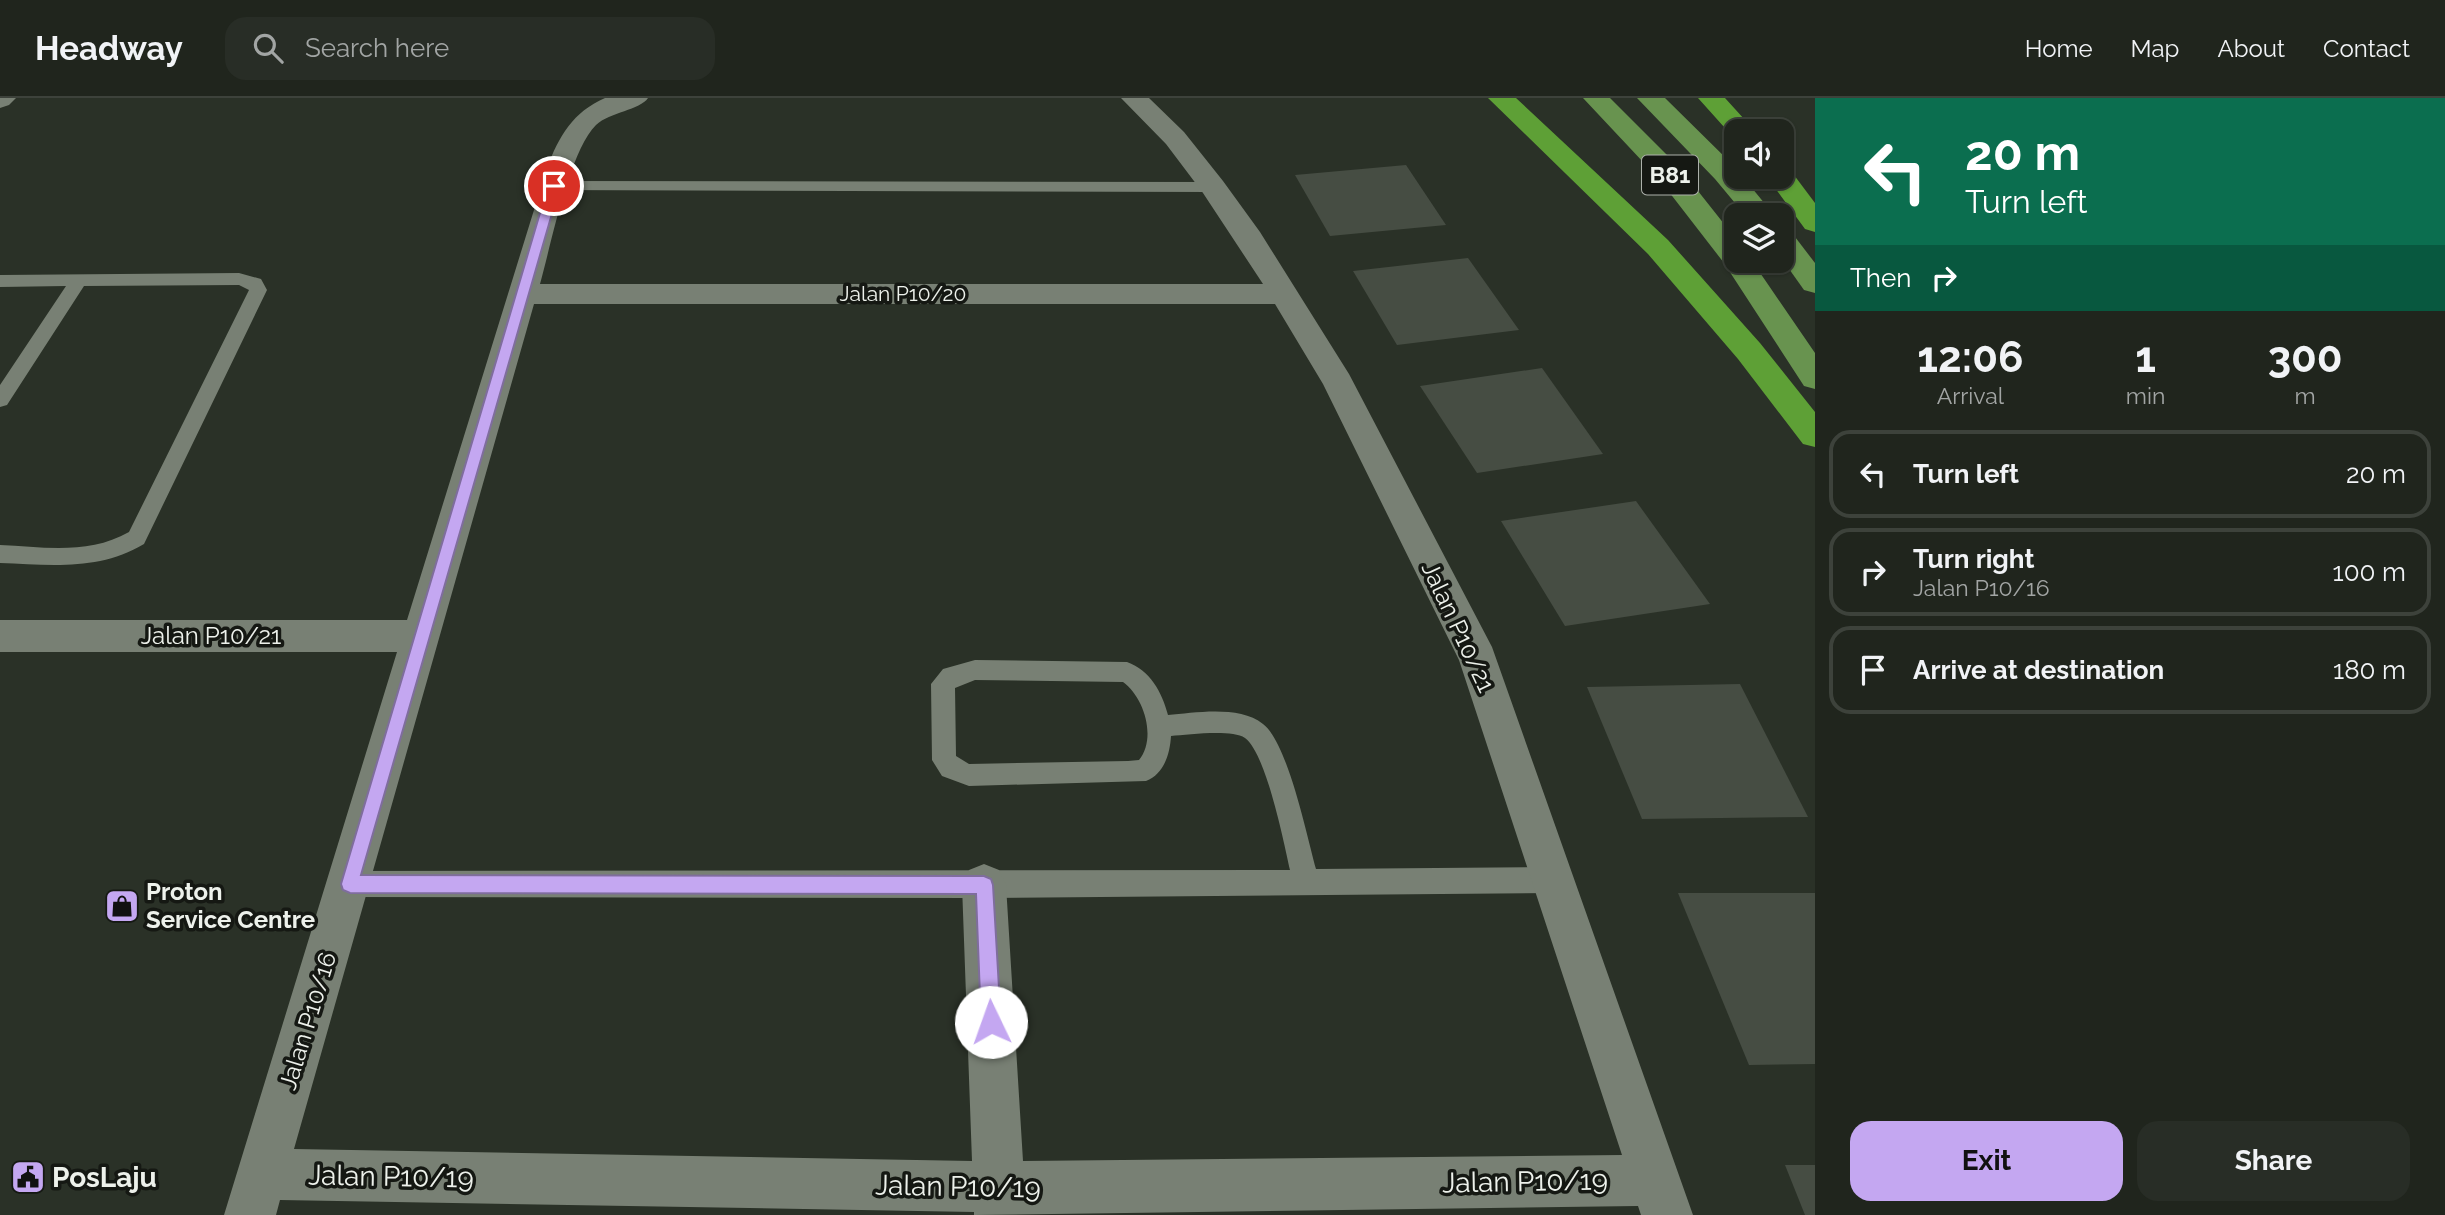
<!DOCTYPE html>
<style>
:root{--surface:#20251d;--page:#282d26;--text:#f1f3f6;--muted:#a2a5a4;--line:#3d423b;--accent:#c4a7f1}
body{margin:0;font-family:Raleway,sans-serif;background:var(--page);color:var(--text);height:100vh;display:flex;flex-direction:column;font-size:26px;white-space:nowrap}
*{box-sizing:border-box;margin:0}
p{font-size:23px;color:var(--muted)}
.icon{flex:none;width:38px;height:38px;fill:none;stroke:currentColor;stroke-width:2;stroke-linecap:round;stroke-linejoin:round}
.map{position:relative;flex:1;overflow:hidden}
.panel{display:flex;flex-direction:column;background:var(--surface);width:630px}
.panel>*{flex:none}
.top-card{background:#0b6e4f;color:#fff;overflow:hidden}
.fabs{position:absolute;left:1724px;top:21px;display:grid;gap:14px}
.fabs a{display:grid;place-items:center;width:70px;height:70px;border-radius:14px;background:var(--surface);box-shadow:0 2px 5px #0004,0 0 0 2px var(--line);font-size:35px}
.pin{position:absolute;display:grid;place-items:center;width:60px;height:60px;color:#fff;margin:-30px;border:4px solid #fff;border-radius:50%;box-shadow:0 2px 7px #0007}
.me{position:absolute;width:77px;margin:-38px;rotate:357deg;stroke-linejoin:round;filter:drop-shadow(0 0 5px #0008)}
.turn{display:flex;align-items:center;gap:24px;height:147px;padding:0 35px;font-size:32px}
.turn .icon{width:91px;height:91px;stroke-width:2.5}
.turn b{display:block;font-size:49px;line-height:60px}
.then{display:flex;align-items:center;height:66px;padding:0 35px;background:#0003;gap:14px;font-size:26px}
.eta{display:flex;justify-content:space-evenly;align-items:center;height:119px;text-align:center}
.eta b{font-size:42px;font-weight:700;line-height:49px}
.primary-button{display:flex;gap:14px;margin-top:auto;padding:14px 35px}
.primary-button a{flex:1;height:80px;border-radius:21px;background:var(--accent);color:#111;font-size:28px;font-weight:700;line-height:80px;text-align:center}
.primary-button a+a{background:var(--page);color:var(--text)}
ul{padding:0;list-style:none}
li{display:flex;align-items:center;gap:21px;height:88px;margin:0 14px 10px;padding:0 21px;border:4px solid var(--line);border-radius:21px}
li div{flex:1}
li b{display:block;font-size:26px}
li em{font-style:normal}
header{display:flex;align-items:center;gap:42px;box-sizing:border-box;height:98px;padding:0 35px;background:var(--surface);border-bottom:2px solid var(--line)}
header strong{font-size:33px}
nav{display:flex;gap:38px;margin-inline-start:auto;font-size:24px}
.search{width:490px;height:63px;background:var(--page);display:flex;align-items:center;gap:18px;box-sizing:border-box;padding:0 24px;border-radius:21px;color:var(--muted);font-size:26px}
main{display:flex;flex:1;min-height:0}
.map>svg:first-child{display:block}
.building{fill:#464d43}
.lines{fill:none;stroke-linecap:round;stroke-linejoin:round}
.lane{fill:#788074;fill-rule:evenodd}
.street{fill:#788074;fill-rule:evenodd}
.primary{fill:#68934f;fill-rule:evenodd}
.highway{fill:#5ea036;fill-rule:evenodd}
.route{fill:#c4a7f1;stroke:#7f6d9d;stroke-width:2}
.labels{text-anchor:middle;stroke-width:7;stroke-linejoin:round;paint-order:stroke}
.far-street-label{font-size:21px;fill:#edf1eb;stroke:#151813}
.shield{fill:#151813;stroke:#acb0aa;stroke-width:2}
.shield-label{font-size:23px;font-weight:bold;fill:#edf1eb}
.street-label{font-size:24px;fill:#edf1eb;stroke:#151813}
.poi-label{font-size:24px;font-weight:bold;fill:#edf1eb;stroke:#151813;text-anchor:start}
.near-street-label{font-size:28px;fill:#edf1eb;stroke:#151813}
.near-poi-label{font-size:28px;font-weight:bold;fill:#edf1eb;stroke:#151813;text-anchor:start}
</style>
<header>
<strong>Headway</strong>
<div class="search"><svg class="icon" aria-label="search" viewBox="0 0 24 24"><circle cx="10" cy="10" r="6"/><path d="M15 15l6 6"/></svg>Search here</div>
<nav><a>Home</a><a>Map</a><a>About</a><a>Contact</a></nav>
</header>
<main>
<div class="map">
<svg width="1815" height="1117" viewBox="0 0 1815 1117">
<rect width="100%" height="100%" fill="#2a3127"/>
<g class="building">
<path d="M1406,67L1446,127L1330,138L1295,77Z"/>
<path d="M1468,160L1519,232L1397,247L1353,173Z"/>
<path d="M1542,270L1603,356L1477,375L1420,288Z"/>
<path d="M1636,403L1710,506L1565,528L1501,423Z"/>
<path d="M1740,586L1808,719L1642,721L1587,589Z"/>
<path d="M1678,795H1815V966L1749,967Z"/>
<path d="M1785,1067H1815V1117H1805Z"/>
</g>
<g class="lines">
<g class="lane">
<path d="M554,83L1213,84L1221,89L1213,94L548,92L546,88Z"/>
<path d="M239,175L261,181L267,192L144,446C99,473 51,467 0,465V447C44,449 89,457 129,434L249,192L239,187L84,188L7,307L0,309V287L66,188L0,189V177Z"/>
<path d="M975,562L1127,564C1150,572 1162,594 1168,617C1195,615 1239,607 1263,626C1288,645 1307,739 1316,771L1553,769L1562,773L1566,782L1562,791L1553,795L984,800L350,799L341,795L337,786L341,777L350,773L1290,772C1284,745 1266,655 1245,640C1231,631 1188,637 1171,638C1170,656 1164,676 1146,683L969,688L942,678L932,662L931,586L943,571ZM975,582L1123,584C1144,599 1157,640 1139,662L1128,663L969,666L956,658L955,590Z"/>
</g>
<g class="street">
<path d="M0,0H16L9,7L0,10Z"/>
<path d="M605,0H648C640,12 610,14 596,27C569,54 551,147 540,186H1263L1203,95L1166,46L1121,0H1149L1184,34L1223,83L1260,134L1349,276L1492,549L1693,1117H1641L1638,1108L974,1117V1114L280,1102L276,1117H224L397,554H0V522H407L547,70C559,38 573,14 605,0ZM534,206H1275L1323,286L1459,562L1622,1057L1023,1063L1006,787L999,772L984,766L969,772L962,787L972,1063L294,1051Z"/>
</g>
<g class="primary">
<path d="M1583,0H1610L1679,69L1736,141V163H1752L1815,255V291L1804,288L1724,165L1659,81Z"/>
<path d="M1637,0H1665L1735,69L1736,79H1743L1774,117H1745L1715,81Z"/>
<path d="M1782,133L1792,135L1815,165V195L1804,192L1782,161Z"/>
</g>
<g class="highway">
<path d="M1488,0H1516L1668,142L1760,245L1815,314V349L1803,346L1738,261L1648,156Z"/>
<path d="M1698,0H1725L1755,33H1736V39H1733Z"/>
<path d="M1782,71L1791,73L1815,105V134L1805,131L1767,79H1782Z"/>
</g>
</g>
<path class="route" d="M554,85L560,88L361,777L984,778L991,781L993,787L1001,924L998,931L991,934L984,931L981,924L976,796L350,795L343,792L341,786L548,88Z"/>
<defs>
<g id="shop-square" transform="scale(1.75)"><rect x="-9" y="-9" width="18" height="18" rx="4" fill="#c4a7f1" stroke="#151813"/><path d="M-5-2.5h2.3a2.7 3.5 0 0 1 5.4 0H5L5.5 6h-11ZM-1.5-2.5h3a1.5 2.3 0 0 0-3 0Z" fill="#111"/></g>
<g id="civic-square" transform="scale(1.75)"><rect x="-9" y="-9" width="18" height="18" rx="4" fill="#c4a7f1" stroke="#151813"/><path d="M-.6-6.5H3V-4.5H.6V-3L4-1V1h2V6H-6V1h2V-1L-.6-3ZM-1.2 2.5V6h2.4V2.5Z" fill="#111"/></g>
</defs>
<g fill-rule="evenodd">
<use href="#shop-square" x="122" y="808"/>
<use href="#civic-square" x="28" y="1079"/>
</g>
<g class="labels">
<g class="far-street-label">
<text x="903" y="203">Jalan P10/20</text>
</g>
<rect class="shield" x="1642" y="57.5" width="56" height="39" rx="5"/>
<g class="shield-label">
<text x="1670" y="85">B81</text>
</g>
<g class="street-label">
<text transform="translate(1458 529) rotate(65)" y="8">Jalan P10/21</text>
<text x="211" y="546">Jalan P10/21</text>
<text transform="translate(308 923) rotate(-73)" y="8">Jalan P10/16</text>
</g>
<g class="poi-label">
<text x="146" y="802">Proton<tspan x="146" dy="28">Service Centre</tspan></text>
</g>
<g class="near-street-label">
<text transform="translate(391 1078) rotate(1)" y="10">Jalan P10/19</text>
<text transform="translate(1525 1083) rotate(-1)" y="10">Jalan P10/19</text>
<text transform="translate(958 1088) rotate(1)" y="10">Jalan P10/19</text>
</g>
<g class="near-poi-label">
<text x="52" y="1089">PosLaju</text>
</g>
</g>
</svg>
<div class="fabs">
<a><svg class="icon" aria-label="sound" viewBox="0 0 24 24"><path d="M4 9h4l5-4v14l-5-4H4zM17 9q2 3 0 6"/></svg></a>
<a><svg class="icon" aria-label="layers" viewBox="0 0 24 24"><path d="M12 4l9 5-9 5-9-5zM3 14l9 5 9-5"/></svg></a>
</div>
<div class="pin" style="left:554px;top:88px;background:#d93025"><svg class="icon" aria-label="arrive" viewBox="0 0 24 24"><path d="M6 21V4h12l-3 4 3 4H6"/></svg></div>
<svg class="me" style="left:991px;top:924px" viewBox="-20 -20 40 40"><circle r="19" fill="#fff"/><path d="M0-13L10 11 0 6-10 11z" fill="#c4a7f1"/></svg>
</div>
<section class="panel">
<div class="top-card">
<div class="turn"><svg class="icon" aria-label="left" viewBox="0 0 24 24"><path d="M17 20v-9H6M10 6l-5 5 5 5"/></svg><div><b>20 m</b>Turn left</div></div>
<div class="then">Then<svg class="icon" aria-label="right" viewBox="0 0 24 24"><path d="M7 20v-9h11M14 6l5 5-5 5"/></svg></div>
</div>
<div class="eta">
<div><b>12:06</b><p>Arrival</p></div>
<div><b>1</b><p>min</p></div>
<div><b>300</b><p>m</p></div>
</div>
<ul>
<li><svg class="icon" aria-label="left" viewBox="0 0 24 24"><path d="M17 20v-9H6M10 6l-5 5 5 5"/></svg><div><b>Turn left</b></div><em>20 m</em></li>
<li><svg class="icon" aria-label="right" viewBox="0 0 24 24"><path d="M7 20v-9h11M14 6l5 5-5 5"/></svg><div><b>Turn right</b><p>Jalan P10/16</p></div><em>100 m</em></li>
<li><svg class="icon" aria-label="arrive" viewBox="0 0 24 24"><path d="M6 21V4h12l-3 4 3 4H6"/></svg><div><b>Arrive at destination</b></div><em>180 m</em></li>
</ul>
<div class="primary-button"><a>Exit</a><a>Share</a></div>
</section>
</main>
